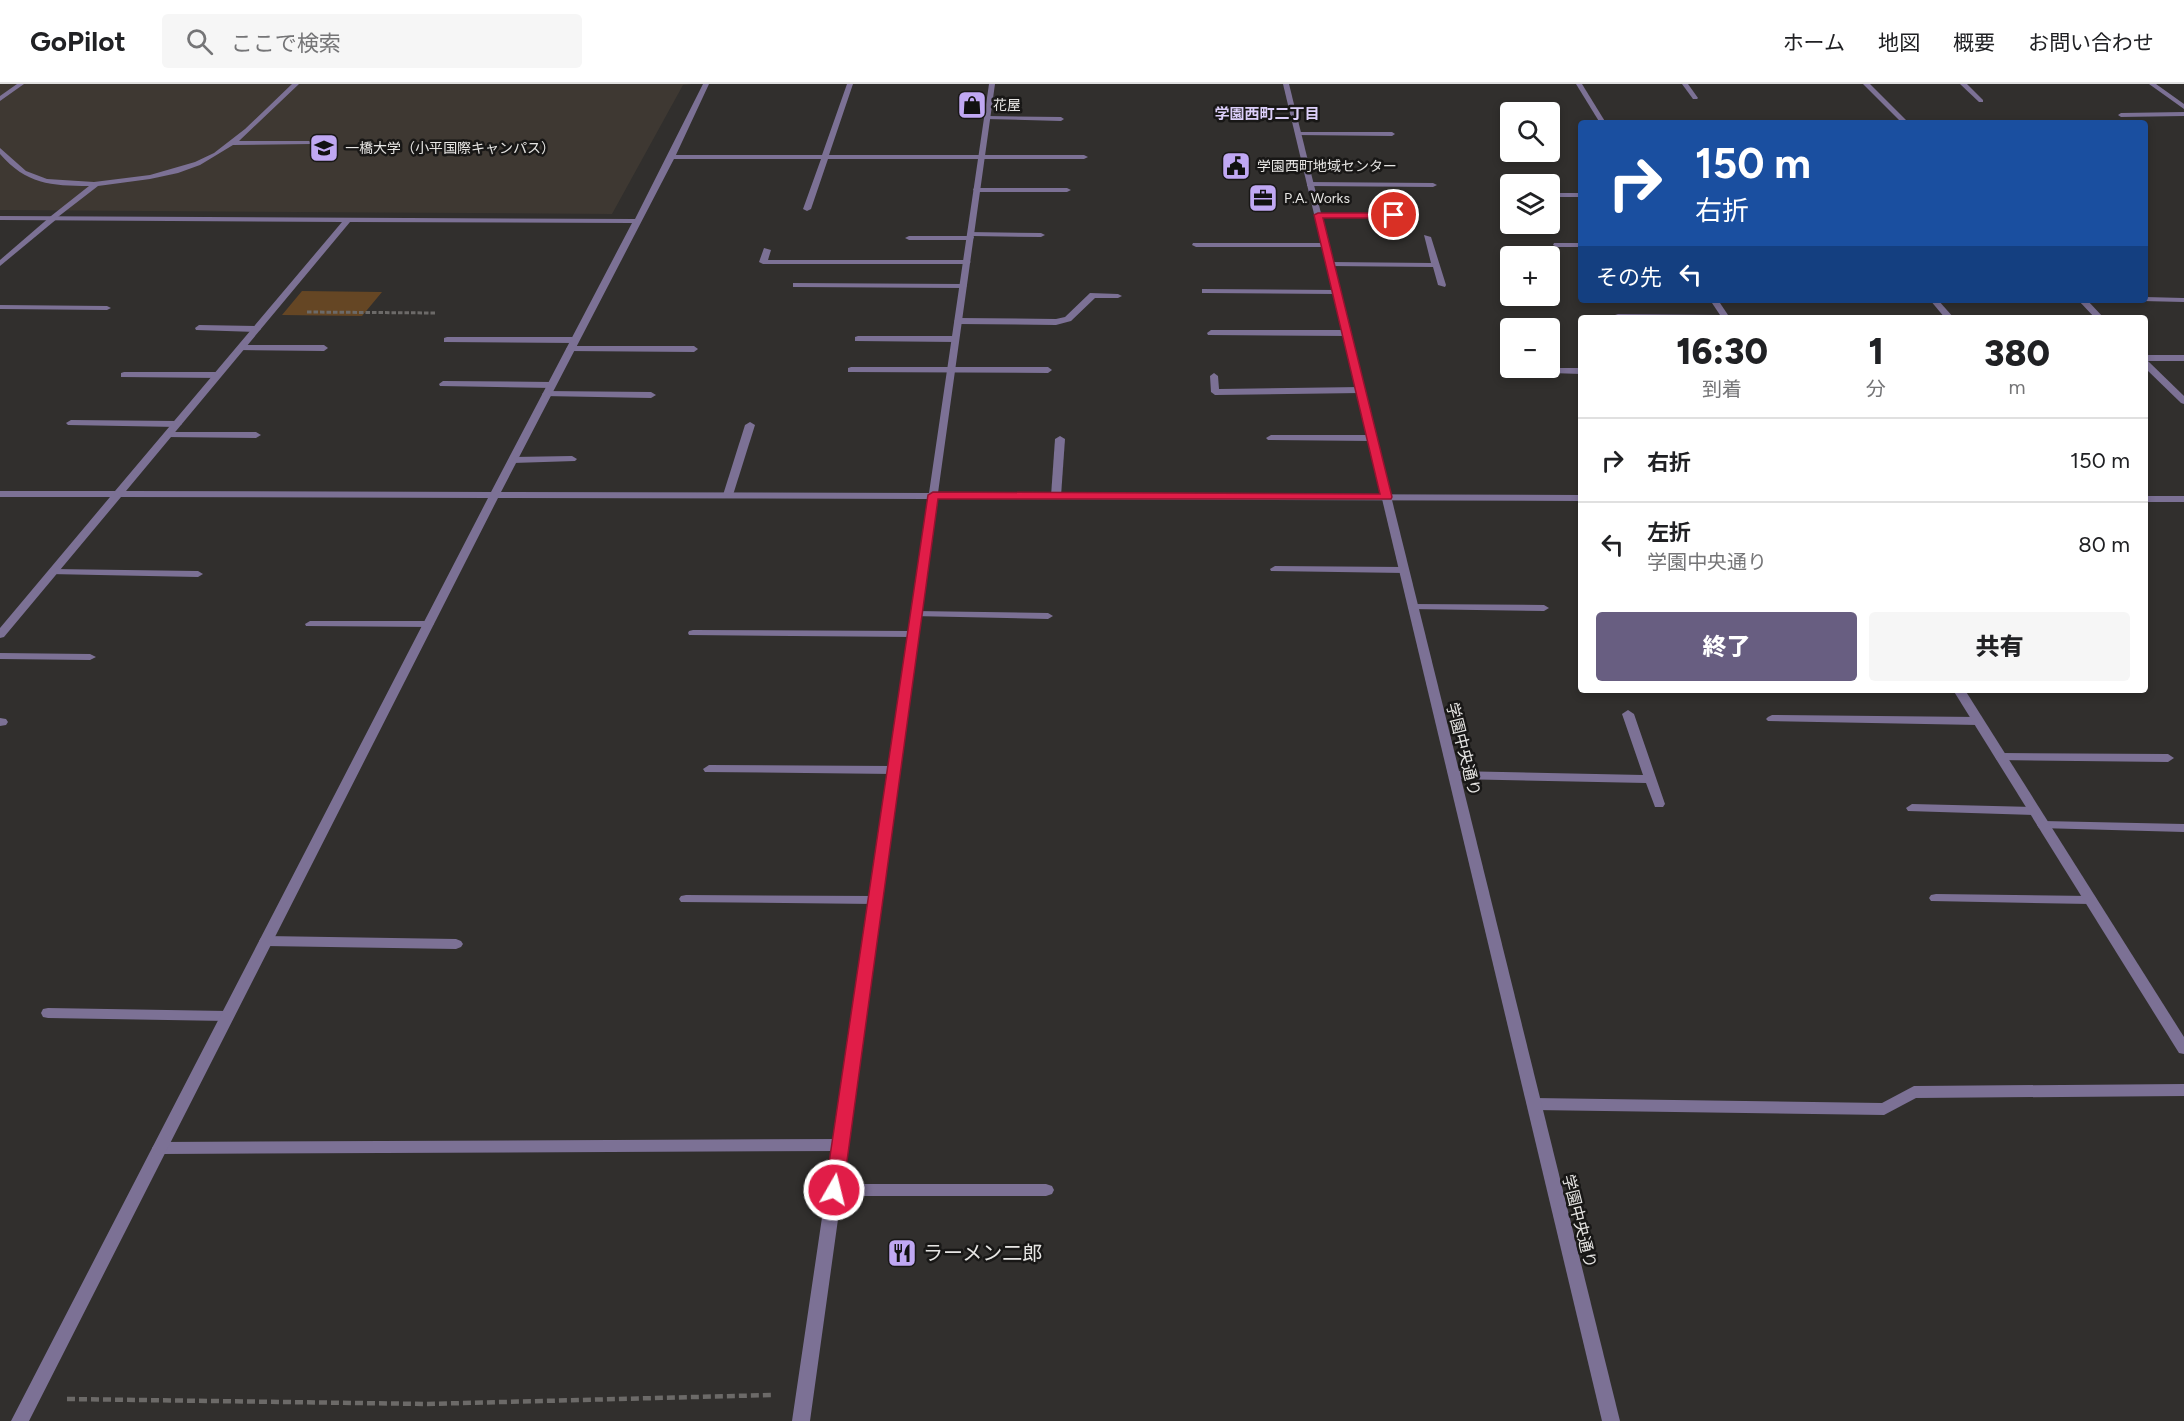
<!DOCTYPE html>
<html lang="ja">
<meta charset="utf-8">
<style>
:root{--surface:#fff;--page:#f6f6f6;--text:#202124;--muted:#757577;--line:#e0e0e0;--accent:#685e81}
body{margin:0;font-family:Figtree,"Noto Sans JP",sans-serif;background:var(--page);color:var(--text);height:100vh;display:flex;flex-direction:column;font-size:22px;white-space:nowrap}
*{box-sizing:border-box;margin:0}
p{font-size:20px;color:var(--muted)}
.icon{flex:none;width:33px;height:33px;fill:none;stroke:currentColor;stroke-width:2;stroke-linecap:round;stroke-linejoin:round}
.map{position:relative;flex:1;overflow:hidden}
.panel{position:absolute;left:1578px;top:231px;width:570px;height:378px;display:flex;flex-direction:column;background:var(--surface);border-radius:6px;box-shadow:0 3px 9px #0003}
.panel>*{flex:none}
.hud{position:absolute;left:1578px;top:36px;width:570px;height:183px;border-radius:6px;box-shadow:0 3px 9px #0003;background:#1a4fa0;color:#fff;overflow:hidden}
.controls{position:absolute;left:1500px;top:18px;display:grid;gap:12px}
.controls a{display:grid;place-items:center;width:60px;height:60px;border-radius:6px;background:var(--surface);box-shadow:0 3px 9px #0003;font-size:30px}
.pin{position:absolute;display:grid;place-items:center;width:51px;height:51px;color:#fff;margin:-26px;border:3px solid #fff;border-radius:50%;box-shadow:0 2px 6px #0007}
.me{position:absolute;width:66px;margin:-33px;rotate:8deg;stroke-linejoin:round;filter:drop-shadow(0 0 4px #0008)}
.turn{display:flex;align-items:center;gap:21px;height:126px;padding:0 18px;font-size:27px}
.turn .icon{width:78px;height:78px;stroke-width:2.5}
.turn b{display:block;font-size:42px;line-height:51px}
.then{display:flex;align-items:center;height:57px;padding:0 18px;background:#0003;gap:12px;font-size:22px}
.eta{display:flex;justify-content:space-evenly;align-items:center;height:102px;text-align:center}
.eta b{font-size:36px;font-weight:800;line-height:42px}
.button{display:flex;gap:12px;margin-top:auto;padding:12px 18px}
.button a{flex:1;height:69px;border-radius:6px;background:var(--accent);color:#fff;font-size:24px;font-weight:800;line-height:69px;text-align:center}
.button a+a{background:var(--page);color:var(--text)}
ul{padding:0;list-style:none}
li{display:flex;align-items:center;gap:18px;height:84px;padding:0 18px;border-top:2px solid var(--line)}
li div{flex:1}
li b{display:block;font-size:22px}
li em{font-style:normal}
header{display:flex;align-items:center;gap:36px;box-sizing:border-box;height:84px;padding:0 30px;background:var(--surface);border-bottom:2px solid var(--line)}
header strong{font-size:28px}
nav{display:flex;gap:33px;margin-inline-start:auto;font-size:21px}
.search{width:420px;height:54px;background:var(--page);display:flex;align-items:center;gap:15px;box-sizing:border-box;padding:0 21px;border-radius:6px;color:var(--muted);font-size:22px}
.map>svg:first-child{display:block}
.built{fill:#3e3832}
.green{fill:#654624}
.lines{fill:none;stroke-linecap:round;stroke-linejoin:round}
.path-far1{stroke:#6c6a68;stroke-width:3;stroke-dasharray:4.5 2;stroke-linecap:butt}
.path{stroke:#6c6a68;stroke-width:4.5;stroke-dasharray:8 4;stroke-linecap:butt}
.service{fill:#7c7195;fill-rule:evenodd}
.minor{fill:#7c7195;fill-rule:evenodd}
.tertiary{fill:#7c7195;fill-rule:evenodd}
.route{fill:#e11d48;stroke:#92132f;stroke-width:1.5}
.labels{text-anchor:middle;stroke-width:5;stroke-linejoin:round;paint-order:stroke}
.far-poi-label{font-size:14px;fill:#e6e5e3;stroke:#181716;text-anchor:start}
.far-neighbourhood-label{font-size:15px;font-weight:bold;fill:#dccffa;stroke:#181716}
.street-label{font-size:16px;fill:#e6e5e3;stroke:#181716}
.near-poi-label{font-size:20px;fill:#e6e5e3;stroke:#181716;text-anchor:start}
</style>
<header>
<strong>GoPilot</strong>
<div class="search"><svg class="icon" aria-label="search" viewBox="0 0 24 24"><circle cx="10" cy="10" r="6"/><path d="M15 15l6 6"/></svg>ここで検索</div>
<nav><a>ホーム</a><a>地図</a><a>概要</a><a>お問い合わせ</a></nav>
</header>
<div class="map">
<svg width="2184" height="1337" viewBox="0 0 2184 1337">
<rect width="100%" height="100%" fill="#312f2d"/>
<path class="built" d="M0,0H692L683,1L612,130L0,126Z"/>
<path class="green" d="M302,207L381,208H382L362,232L282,231Z"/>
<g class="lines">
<path class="path-far1" d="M307,228L437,229"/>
<path class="path" d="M67,1315L427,1320L771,1311"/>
<g class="service">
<path d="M17,0H24L0,17V12Z"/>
<path d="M292,0H299L239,57H309L312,59L311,60L233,61L200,81L178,89L150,95L98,102L54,136H51V132L89,102C51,102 26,100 0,70V64L26,87L47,95L94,98L150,91L195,78L214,69L245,45Z"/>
<path d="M847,0H853L829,71H1084L1088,73L1084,75H828L811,125L807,127L803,125L821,75H671L667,73L671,71H822Z"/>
<path d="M1682,0H1688L1698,14L1697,15H1693Z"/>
<path d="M1960,0H1967L1983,16V18H1979Z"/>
<path d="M2184,28V32L2121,33L2118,31L2121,29Z"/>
<path d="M987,32L1061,33L1064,35L1061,37L985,35V33Z"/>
<path d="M1298,48H1392L1395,50L1392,52L1296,51L1295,50Z"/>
<path d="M1307,98L1433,99L1437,101L1433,103L1310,102H1307Z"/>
<path d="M974,104H1067L1071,106L1067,108H977L973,106Z"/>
<rect x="1550" y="109" width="31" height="4"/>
<path d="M1315,129H1414L1418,131L1414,133H1315Z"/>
<path d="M968,148L1041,149L1045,151L1041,153L973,152L974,154L970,156H909L905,154L909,152H969Z"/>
<path d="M1424,151L1431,153L1446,201L1445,203L1438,201L1433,183L1330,182L1326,180L1330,178L1431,179Z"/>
<path d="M1193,159H1326L1330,161L1326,163H1196L1192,161Z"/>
<path d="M1554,159H1581V163H1557L1553,161Z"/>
<path d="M764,164L771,166L768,176H967L971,178L967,180H763L759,178Z"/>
<path d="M793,199L963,200L967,202L963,204L796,203H793Z"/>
<path d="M1202,205L1337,206L1341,208L1337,210L1205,209H1202Z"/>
<path d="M1090,209L1118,210L1122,212L1118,214H1095L1071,237L1056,241L958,240L954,237L958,234L1056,235L1065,233Z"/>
<path d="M2145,213L2184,214V218L2142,217L2145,216Z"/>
<path d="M1930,216H1938L1954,234H1945Z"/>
<path d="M0,221L107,222L111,224L107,226L0,225Z"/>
<path d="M1618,230L1722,231L1726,234H1615V231Z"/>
<path d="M199,241L257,242L261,245L257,248L196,246L195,244Z"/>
<path d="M1211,246H1347L1351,249L1347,252L1208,251L1207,249Z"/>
<path d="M858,252H955L959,255L955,258L855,257V253Z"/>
<path d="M447,253H575L579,256L575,259L444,258V254Z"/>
<path d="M241,261H324L328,264L324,267L238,266V262Z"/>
<path d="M570,262H694L698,265L694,268L567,267L566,265Z"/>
<rect x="2145" y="271" width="39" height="6"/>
<path d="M851,283H1048L1052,286L1048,289L848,288V284Z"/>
<path d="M1554,284H1581V290L1551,289V285Z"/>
<path d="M124,288H218L222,291L218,294L121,293V289Z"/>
<path d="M1214,289L1218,292L1219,305L1361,303L1365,306L1361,309L1215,311L1211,308L1210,292Z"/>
<path d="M443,297L552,298L556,301L552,304L440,302L439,300Z"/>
<path d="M546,307L651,308L656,311L651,314L543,312L542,310Z"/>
<path d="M71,336L177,337L182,340L177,343L68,341L66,339Z"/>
<path d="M750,338L755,341L733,411L728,414L725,413L723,411L745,341Z"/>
<path d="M168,348H256L261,351L256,354L165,353L163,351Z"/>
<path d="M1271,351H1372L1377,354L1372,357L1268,356L1266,354Z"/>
<path d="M1060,352L1065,355L1061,412L1056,415L1051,412L1055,355Z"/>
<path d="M572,372L577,375L575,377L513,379L508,376L513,373Z"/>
<path d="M1275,482L1404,483L1409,486L1404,489L1271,487L1270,485Z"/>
<path d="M53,485L198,487L203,490L198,493L49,490L48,488Z"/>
<path d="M1413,520L1544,521L1549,524L1544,527L1409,525L1408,523Z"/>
<path d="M916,527L1048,529L1053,532L1048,535L912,532L911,530Z"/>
<path d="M310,537H429L434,540L429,543L306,542L305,540Z"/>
<path d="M693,546L913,547L919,550L913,553L689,551L688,549L689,547Z"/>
<path d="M0,569L90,570L96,573L90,576L0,575Z"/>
<path d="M1628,626L1634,630L1665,720L1663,723H1655L1646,699L1454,695L1448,691L1454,687L1643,691L1622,630Z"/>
<path d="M1772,631L1978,633L1984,637L1978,641L1768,637L1766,635L1768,633Z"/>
<path d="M0,634L6,635L8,638L6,641L0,642Z"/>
<path d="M2001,669L2168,670L2174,674L2168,678L1997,676L1995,673Z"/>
<path d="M709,681L894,682L900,686L894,690L705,688L703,685Z"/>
<path d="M1912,720L2034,723L2040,727L2034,731L1908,727L1906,724Z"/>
<path d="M2043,737L2184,740V748L2039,744L2037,741Z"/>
<path d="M1936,810L2090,812L2095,813L2097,816L2095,819L2090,820L1931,817L1929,814L1931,811Z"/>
<path d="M686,811L875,812L880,813L882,816L880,819L875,820L681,818L679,815L681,812Z"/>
<path d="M266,852L456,855L461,857L463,860L461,863L456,865L266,862L261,860L259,857L261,854Z"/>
<path d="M48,924L227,927L232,928L234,932L232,936L227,937L48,934L43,933L41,929L43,925Z"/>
<path d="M2184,1000V1012L1916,1014L1884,1031L1534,1026L1529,1024L1527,1020L1529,1016L1534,1014L1882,1019L1914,1002Z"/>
<path d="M840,1055L845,1057L848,1061L845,1065L840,1067L160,1070L155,1068L152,1064L155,1060L160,1058Z"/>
<path d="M834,1100H1046L1052,1102L1054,1106L1052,1110L1046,1112H834L828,1110L826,1106L828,1102Z"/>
</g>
<g class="minor">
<path d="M703,0H709L675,73L501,408L929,409L989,0H995L938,409L1581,411V417L938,415L810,1337H792L928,415L498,414L29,1337H11L488,414L121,413L4,553L0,554V544L110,413H0V407H115L342,138L0,136V132L635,135ZM350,138L632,139L491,408L126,407Z"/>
<path d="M1576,0H1582L1606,39H1600Z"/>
<path d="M1863,0H1870L1909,39H1902Z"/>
<path d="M2149,0H2156L2184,20V25Z"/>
<path d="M1710,216H1718L1730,234H1722Z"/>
<path d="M2078,216H2087L2104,234H2095Z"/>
<path d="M2145,276L2148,277L2184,312V320L2181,319L2145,284Z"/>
<rect x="2145" y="412" width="39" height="6"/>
<path d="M1953,606H1965L2184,953V970L2179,969Z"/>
</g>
<g class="tertiary">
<path d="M1283,0H1289L1620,1337H1602Z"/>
<path d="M51,132L58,134L0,182V176Z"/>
</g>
</g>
<path class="route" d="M1318,129H1394L1398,131L1394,134H1323L1392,413L1391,415H938L843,1106L840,1111H828L825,1106L928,411L933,408L1380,410L1314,131Z"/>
<defs>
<g id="shop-square" transform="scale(1.5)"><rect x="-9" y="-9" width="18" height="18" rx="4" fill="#c0a8f3" stroke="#181716"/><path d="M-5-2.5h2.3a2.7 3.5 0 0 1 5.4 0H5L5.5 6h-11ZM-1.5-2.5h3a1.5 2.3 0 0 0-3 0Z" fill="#111"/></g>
<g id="university-square" transform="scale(1.5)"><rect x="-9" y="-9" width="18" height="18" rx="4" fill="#c0a8f3" stroke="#181716"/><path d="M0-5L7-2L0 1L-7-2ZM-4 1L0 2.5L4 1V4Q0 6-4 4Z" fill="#111"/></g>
<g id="civic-square" transform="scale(1.5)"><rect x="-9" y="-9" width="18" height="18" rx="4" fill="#c0a8f3" stroke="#181716"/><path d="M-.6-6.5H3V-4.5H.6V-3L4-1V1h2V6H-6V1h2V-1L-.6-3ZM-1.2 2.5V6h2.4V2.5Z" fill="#111"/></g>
<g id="office-square" transform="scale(1.5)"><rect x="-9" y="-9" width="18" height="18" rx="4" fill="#c0a8f3" stroke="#181716"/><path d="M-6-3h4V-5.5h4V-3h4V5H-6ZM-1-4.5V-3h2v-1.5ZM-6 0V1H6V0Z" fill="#111"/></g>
<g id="restaurant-square" transform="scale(1.5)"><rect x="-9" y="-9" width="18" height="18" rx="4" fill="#c0a8f3" stroke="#181716"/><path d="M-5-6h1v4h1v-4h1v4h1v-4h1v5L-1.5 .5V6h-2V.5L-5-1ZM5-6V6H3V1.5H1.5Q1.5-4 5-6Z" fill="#111"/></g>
</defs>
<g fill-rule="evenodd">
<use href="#shop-square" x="972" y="21"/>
<use href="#university-square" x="324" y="64"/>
<use href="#civic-square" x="1236" y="82"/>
<use href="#office-square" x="1263" y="114"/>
<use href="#restaurant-square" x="902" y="1169"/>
</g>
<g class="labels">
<g class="far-poi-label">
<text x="993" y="26">花屋</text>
<text x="345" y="69">一橋大学（小平国際キャンパス）</text>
<text x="1257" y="87">学園西町地域センター</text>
<text x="1284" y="119">P.A. Works</text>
</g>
<g class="far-neighbourhood-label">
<text x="1267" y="35">学園西町二丁目</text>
</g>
<g class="street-label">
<text transform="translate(1464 665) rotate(76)" y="6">学園中央通り</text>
<text transform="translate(1580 1137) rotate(76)" y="6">学園中央通り</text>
</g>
<g class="near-poi-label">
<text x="923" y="1176">ラーメン二郎</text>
</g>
</g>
</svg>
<div class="controls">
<a><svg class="icon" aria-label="search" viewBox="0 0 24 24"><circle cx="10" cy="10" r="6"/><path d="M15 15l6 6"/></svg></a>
<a><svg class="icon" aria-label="layers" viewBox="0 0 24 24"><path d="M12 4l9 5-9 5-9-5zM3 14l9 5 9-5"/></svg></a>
<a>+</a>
<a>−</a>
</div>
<div class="pin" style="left:1394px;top:131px;background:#d93025"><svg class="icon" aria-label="arrive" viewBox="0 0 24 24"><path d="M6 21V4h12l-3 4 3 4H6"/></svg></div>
<svg class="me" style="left:834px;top:1106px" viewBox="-20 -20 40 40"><circle r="17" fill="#e11d48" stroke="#fff" stroke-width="3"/><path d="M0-11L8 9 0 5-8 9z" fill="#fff"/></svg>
<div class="hud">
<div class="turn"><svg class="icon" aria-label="right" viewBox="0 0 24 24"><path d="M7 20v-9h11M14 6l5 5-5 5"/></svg><div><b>150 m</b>右折</div></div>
<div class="then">その先<svg class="icon" aria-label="left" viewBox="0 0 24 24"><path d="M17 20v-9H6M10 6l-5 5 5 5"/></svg></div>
</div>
<section class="panel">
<div class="eta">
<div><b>16:30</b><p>到着</p></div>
<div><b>1</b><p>分</p></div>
<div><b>380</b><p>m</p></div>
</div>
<ul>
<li><svg class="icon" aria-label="right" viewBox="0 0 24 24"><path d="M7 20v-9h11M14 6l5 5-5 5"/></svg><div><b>右折</b></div><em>150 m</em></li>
<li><svg class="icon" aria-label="left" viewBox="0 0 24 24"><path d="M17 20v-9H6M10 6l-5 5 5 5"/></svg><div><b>左折</b><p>学園中央通り</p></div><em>80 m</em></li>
</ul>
<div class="button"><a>終了</a><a>共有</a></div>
</section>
</div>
